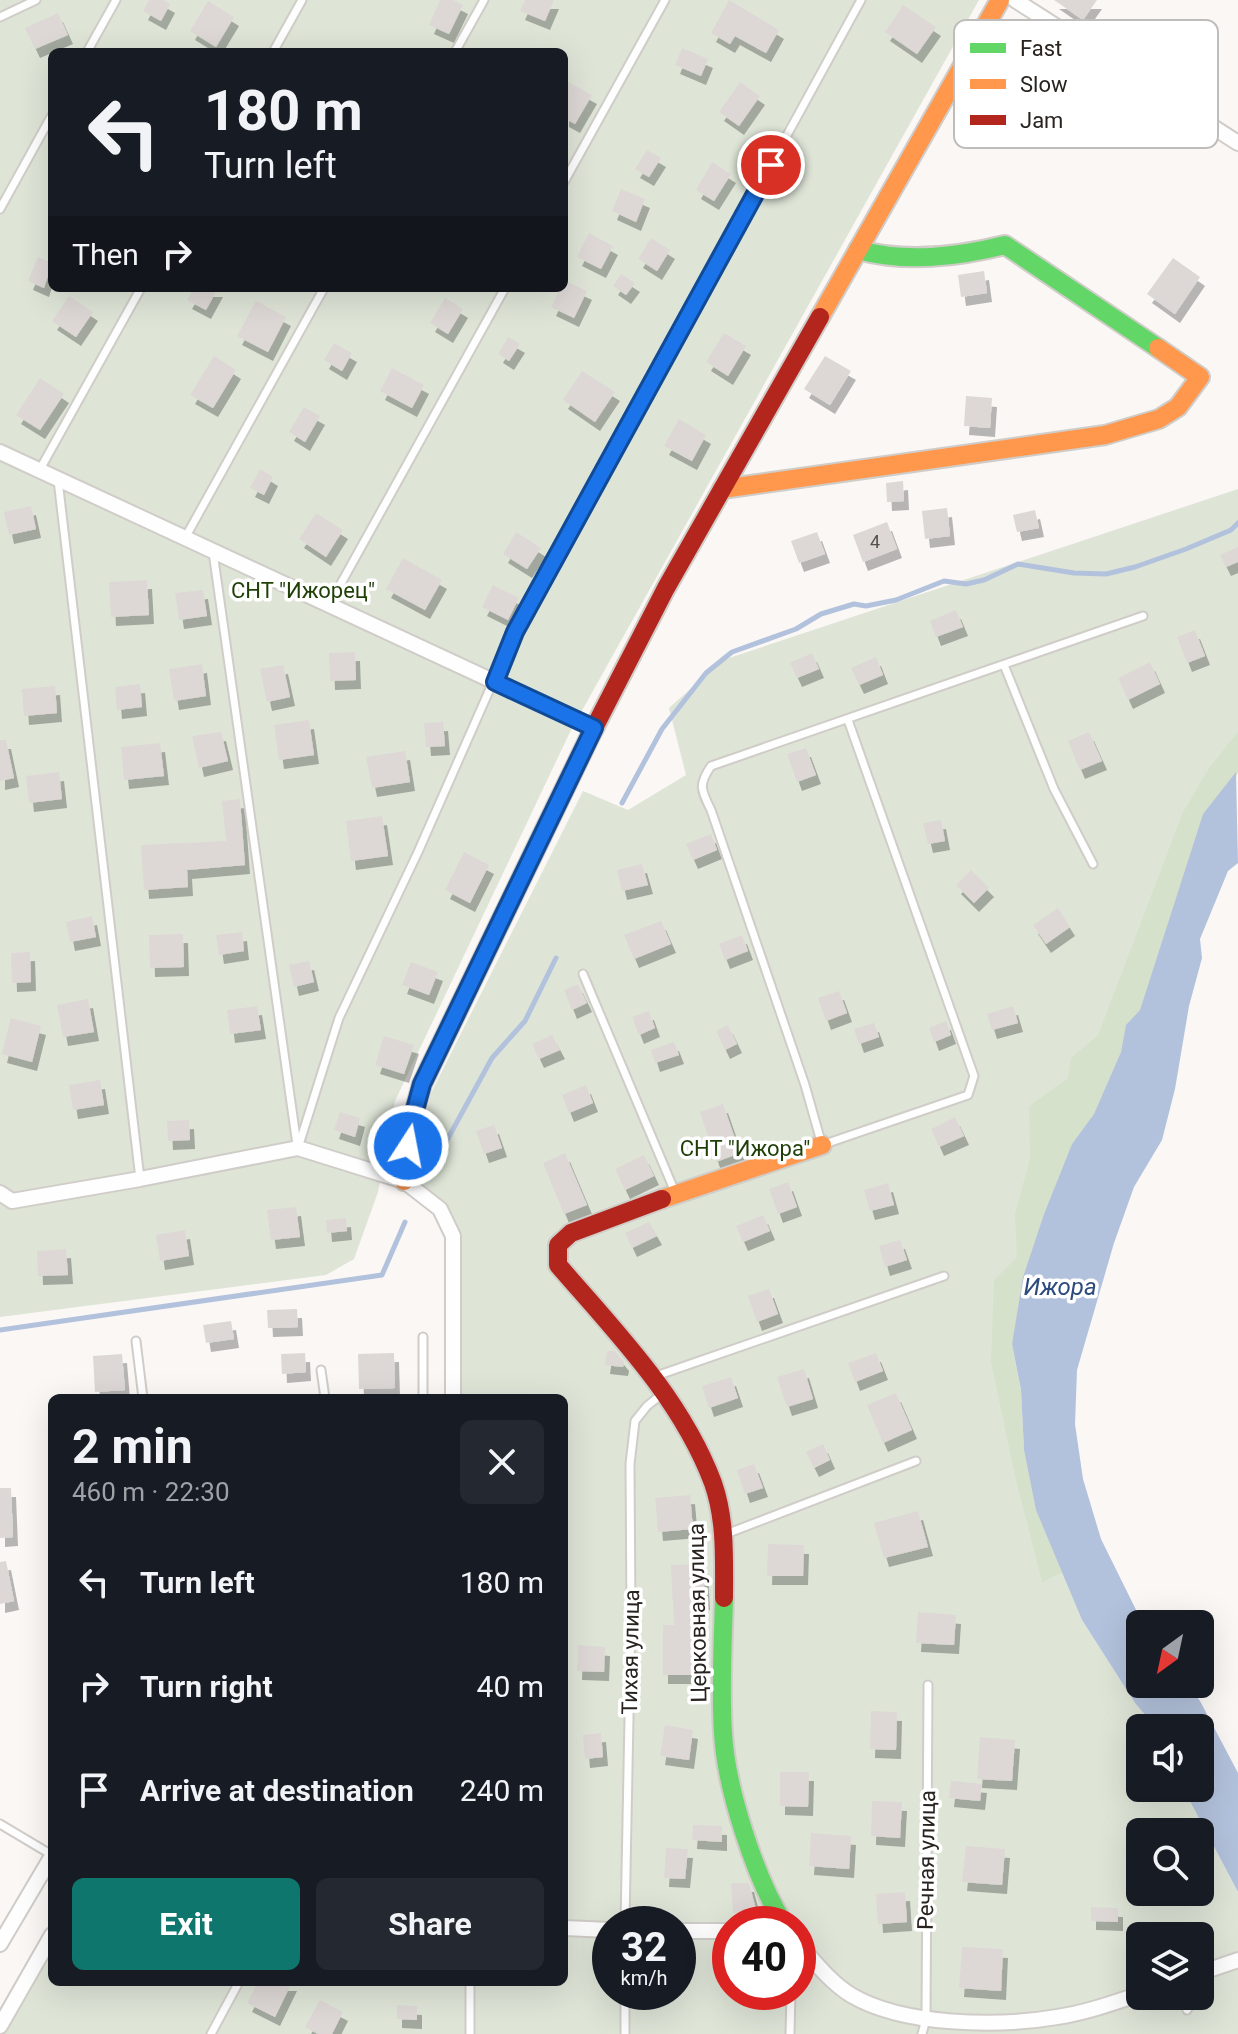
<!DOCTYPE html>
<meta charset="utf-8">
<style>
:root{--surface:#171b24;--page:#242831;--text:#f1f3f6;--muted:#9ea1a6;--accent:#0f766e}
body{margin:0;font-family:Roboto,sans-serif;background:var(--page);color:var(--text);height:100vh;display:flex;flex-direction:column;font-size:30px;white-space:nowrap}
*{box-sizing:border-box;margin:0}
p{font-size:26px;color:var(--muted)}
.icon{flex:none;width:44px;height:44px;fill:none;stroke:currentColor;stroke-width:2;stroke-linecap:round;stroke-linejoin:round}
.map{position:relative;flex:1;overflow:hidden}
.details{position:absolute;left:48px;top:1394px;width:520px;height:592px;display:flex;flex-direction:column;background:var(--surface);border-radius:12px;box-shadow:0 8px 32px #0002}
.details>*{flex:none}
.top-card{position:absolute;left:48px;top:48px;width:520px;height:244px;border-radius:12px;box-shadow:0 8px 32px #0002;background:#171b24;color:var(--text);overflow:hidden}
.needle{width:52px;rotate:213deg}
.tools{position:absolute;left:1126px;top:1610px;display:grid;gap:16px}
.tools a{display:grid;place-items:center;width:88px;height:88px;border-radius:12px;background:var(--surface);box-shadow:0 8px 32px #0002;font-size:40px}
.speed{position:absolute;left:592px;top:1906px;display:flex;gap:16px;font-size:40px;font-weight:700;text-align:center}
.speed>*{display:grid;place-content:center;width:104px;height:104px;border-radius:50%;background:var(--surface);box-shadow:0 8px 32px #0002;line-height:1}
.speed small{font-size:20px;font-weight:400}
.speed .limit{border:12px solid #d22;background:#fff;color:#111}
.pin{position:absolute;display:grid;place-items:center;width:68px;height:68px;color:#fff;margin:-34px;border:4px solid #fff;border-radius:50%;box-shadow:0 2px 8px #0007}
.me{position:absolute;width:88px;margin:-44px;rotate:11deg;stroke-linejoin:round;filter:drop-shadow(0 0 6px #0008)}
.turn{display:flex;align-items:center;gap:28px;height:168px;padding:0 24px;font-size:36px}
.turn .icon{width:104px;height:104px;stroke-width:2.5}
.turn b{display:block;font-size:56px;line-height:68px}
.then{display:flex;align-items:center;height:76px;padding:0 24px;background:#0003;gap:16px;font-size:30px}
.round{display:grid;place-items:center;flex:none;width:84px;height:84px;border-radius:12px;background:var(--page)}
.headline{display:flex;align-items:center;justify-content:space-between;height:136px;padding:0 24px}
h1{font-size:48px;font-weight:700;line-height:60px}
.cta{display:flex;gap:16px;margin-top:auto;padding:16px 24px}
.cta a{flex:1;height:92px;border-radius:12px;background:var(--accent);color:#fff;font-size:32px;font-weight:700;line-height:92px;text-align:center}
.cta a+a{background:var(--page);color:var(--text)}
ul{padding:0;list-style:none}
li{display:flex;align-items:center;gap:24px;height:104px;padding:0 24px}
li div{flex:1}
li b{display:block;font-size:30px}
li em{font-style:normal}
.map>svg:first-child{display:block}
.green{fill:#dee5d7;fill-rule:evenodd}
.forest{fill:#d5e1cb}
.water{fill:#b3c2dc}
.lines{fill:none;stroke-linecap:round;stroke-linejoin:round}
.stream{stroke:#b3c2dc;stroke-width:5}
.building{fill:#ddd8d5;filter:url(#shadow)}
.lane-casing{stroke:#d0ccc8;stroke-width:11}
.street-casing{stroke:#d0ccc8;stroke-width:18}
.fast-casing{stroke:#d0ccc8;stroke-width:22}
.slow-casing{stroke:#d0ccc8;stroke-width:22}
.jam-casing{stroke:#d0ccc8;stroke-width:22}
.lane{stroke:#fefefe;stroke-width:7}
.street{stroke:#fefefe;stroke-width:14}
.fast{stroke:#63d668;stroke-width:18}
.slow{stroke:#ff974d;stroke-width:18}
.jam{stroke:#b3261e;stroke-width:18}
.route-casing{stroke:#114b97;stroke-width:20}
.route{stroke:#1a73e8;stroke-width:14}
.labels{text-anchor:middle;stroke-width:7;stroke-linejoin:round;paint-order:stroke}
.number-label{font-size:18px;fill:#55504c}
.park-label{font-size:22px;fill:#1f3f07;stroke:#fff}
.street-label{font-size:22px;fill:#28231e;stroke:#fff}
.water-label{font-size:24px;font-style:italic;fill:#2d4b7c;stroke:#fff}
.key{fill:#fff;stroke:#bebdbc;stroke-width:2}
.key-label{font-size:22px;fill:#28231e}
</style>
<div class="map">
<svg width="1238" height="2034" viewBox="0 0 1238 2034">
<defs>
<filter id="shadow"><feDropShadow dx="5" dy="9" stdDeviation="0" flood-color="#0004"/></filter>
</defs>
<rect width="100%" height="100%" fill="#faf7f5"/>
<g class="green">
<path d="M0,0H979L570,732L395,1101L378,1192L354,1259L326,1275L0,1317ZM52,52H564V288H52Z"/>
<path d="M1238,489V772L1012,1344L1024,1450L1063,1572L1082,1620L1135,1703L1156,1728H1140V1788H1183L1238,1892V2034H0V2026L52,1935V1982H564V1398H453V1236L440,1209L404,1181L418,1153L431,1093L583,791L628,810L686,775L669,708L723,660ZM1140,1832H1200V1892H1140ZM610,1924H678V1992H610ZM730,1924H798V1992H730ZM1140,1936H1200V1996H1140Z"/>
</g>
<path class="forest" d="M1238,732V772L1203,814L1140,1010L1126,1025L1121,1052L1094,1114L1072,1144L1044,1214L1023,1277L1012,1344L1021,1390L1024,1450L1036,1510L1063,1572L1042,1582L1015,1476L991,1362L994,1280L1017,1257L1015,1214L1030,1158L1029,1106L1068,1078L1071,1058L1098,1035L1183,812L1209,768Z"/>
<path class="water" d="M1236,772L1238,863L1228,871L1200,939L1202,958L1189,1006L1175,1089L1162,1140L1134,1187L1114,1243L1077,1370L1075,1424L1083,1479L1101,1539L1143,1624H1140V1684H1188L1200,1701L1238,1773V1892L1183,1788H1200V1728H1156L1135,1703L1082,1620L1036,1510L1024,1450L1021,1390L1012,1344L1023,1277L1044,1214L1072,1144L1094,1114L1121,1052L1126,1025L1140,1010L1203,814Z"/>
<g class="lines">
<g class="stream">
<path d="M622,803L662,729L706,673L732,652L796,629L821,614L854,604L866,606L896,600L944,581L966,584L984,580L1018,564L1074,573L1106,574L1135,567L1186,549L1231,530L1238,523"/>
<path d="M429,1173L492,1058L525,1021L556,958"/>
<path d="M0,1330L382,1275L405,1222"/>
</g>
</g>
<g class="building">
<path d="M149,0H163L170,4L161,21L143,11Z"/>
<path d="M440,0H453L463,5L449,34L429,25Z"/>
<path d="M525,0H554L545,21L520,11Z"/>
<path d="M729,0L779,30L766,53L735,36L730,44L711,33Z"/>
<path d="M1054,0H1097L1083,20Z"/>
<path d="M208,1L234,17L216,47L190,31Z"/>
<path d="M903,5L936,27L917,54L885,32Z"/>
<path d="M58,13L68,35L35,49L25,28Z"/>
<path d="M682,48L708,59L701,76L675,65Z"/>
<path d="M568,82L592,95L575,124L564,118V90Z"/>
<path d="M740,82L760,96L739,126L719,112Z"/>
<path d="M647,150L661,158L649,177L635,169Z"/>
<path d="M712,162L731,174L714,201L696,190Z"/>
<path d="M621,189L645,199L636,222L612,211Z"/>
<path d="M589,233L613,246L601,269L577,257Z"/>
<path d="M651,238L670,250L657,271L638,259Z"/>
<path d="M38,257L52,263L44,288L28,281Z"/>
<path d="M1173,258L1200,277L1175,314L1147,294Z"/>
<path d="M984,271L987,293L961,297L958,275Z"/>
<path d="M621,274L635,283L626,295L613,286Z"/>
<path d="M564,280L587,291L574,318L551,307L560,288H564Z"/>
<path d="M194,288H218L206,310L187,300Z"/>
<path d="M69,296L93,312L76,337L52,321Z"/>
<path d="M445,298L463,309L448,334L430,323Z"/>
<path d="M256,301L286,317L268,352L237,336Z"/>
<path d="M724,333L746,346L728,376L706,362Z"/>
<path d="M508,337L520,344L509,361L498,354Z"/>
<path d="M334,343L352,353L342,371L324,360Z"/>
<path d="M214,356L236,370L213,408L190,395Z"/>
<path d="M825,356L851,371L830,405L804,389Z"/>
<path d="M392,368L424,385L412,408L380,391Z"/>
<path d="M582,371L615,392L595,422L563,400Z"/>
<path d="M40,378L64,394L40,430L16,415Z"/>
<path d="M966,396L992,398L990,428L964,426Z"/>
<path d="M304,407L320,416L305,442L289,432Z"/>
<path d="M679,419L706,435L692,461L664,446Z"/>
<path d="M260,469L273,477L264,495L250,488Z"/>
<path d="M903,481L904,501L887,502L886,483Z"/>
<path d="M31,506L36,529L9,535L4,512Z"/>
<path d="M947,508L950,536L925,539L922,511Z"/>
<path d="M1035,510L1039,528L1017,532L1013,515Z"/>
<path d="M316,513L343,530L326,557L299,539Z"/>
<path d="M887,522L897,549L863,562L853,535Z"/>
<path d="M516,532L541,548L527,569L503,554Z"/>
<path d="M817,532L825,554L799,563L791,541Z"/>
<path d="M1238,547V562L1226,567L1220,555Z"/>
<path d="M403,558L442,580L425,610L386,589Z"/>
<path d="M147,580L149,615L111,617L109,582Z"/>
<path d="M493,585L519,598L508,620L482,607Z"/>
<path d="M203,590L207,616L179,620L175,593Z"/>
<path d="M956,610L963,627L936,637L930,621Z"/>
<path d="M1195,630L1205,656L1187,663L1177,637Z"/>
<path d="M355,652L356,680L330,681L329,653Z"/>
<path d="M812,653L819,669L797,678L790,663Z"/>
<path d="M876,657L883,675L859,685L851,668Z"/>
<path d="M1150,662L1160,684L1128,700L1118,678Z"/>
<path d="M202,664L206,696L174,701L169,669Z"/>
<path d="M283,665L290,697L267,702L260,669Z"/>
<path d="M140,684L142,707L117,710L115,687Z"/>
<path d="M55,686L57,713L24,716L22,689Z"/>
<path d="M309,720L314,755L279,760L274,725Z"/>
<path d="M443,722L445,746L426,747L424,723Z"/>
<path d="M221,732L228,761L199,768L192,736Z"/>
<path d="M1089,732L1102,761L1080,770L1068,741Z"/>
<path d="M0,740H6L14,778L0,781Z"/>
<path d="M160,743L164,776L124,780L121,747Z"/>
<path d="M806,748L816,775L797,782L787,754Z"/>
<path d="M405,751L410,782L372,788L366,757Z"/>
<path d="M59,772L62,799L29,803L26,776Z"/>
<path d="M240,799L245,865L187,870L188,887L144,890L141,845L226,841L222,801Z"/>
<path d="M382,816L388,856L351,861L346,821Z"/>
<path d="M941,820L945,841L928,844L923,823Z"/>
<path d="M711,834L717,850L693,860L686,844Z"/>
<path d="M464,852L489,865L470,903L445,890Z"/>
<path d="M642,864L648,885L622,891L617,870Z"/>
<path d="M971,870L989,888L974,903L956,885Z"/>
<path d="M1058,908L1070,927L1046,944L1033,925Z"/>
<path d="M92,916L96,937L70,942L66,922Z"/>
<path d="M661,921L671,944L634,959L624,935Z"/>
<path d="M242,932L244,951L219,955L216,935Z"/>
<path d="M183,934L184,967L150,968L149,935Z"/>
<path d="M742,935L748,951L725,960L719,944Z"/>
<path d="M30,952L31,982L12,983L11,953Z"/>
<path d="M309,961L314,982L294,987L289,965Z"/>
<path d="M411,962L438,972L429,995L402,985Z"/>
<path d="M578,984L587,1003L572,1010L564,990Z"/>
<path d="M839,991L847,1013L826,1021L818,998Z"/>
<path d="M88,999L94,1032L63,1037L57,1005Z"/>
<path d="M257,1006L261,1030L230,1034L227,1010Z"/>
<path d="M1013,1006L1018,1023L992,1030L987,1014Z"/>
<path d="M649,1011L655,1028L639,1035L632,1017Z"/>
<path d="M11,1018L41,1026L32,1062L2,1054Z"/>
<path d="M946,1021L951,1035L934,1042L929,1028Z"/>
<path d="M874,1023L879,1037L859,1044L854,1029Z"/>
<path d="M728,1025L737,1044L725,1050L716,1031Z"/>
<path d="M552,1035L560,1050L539,1059L532,1044Z"/>
<path d="M384,1036L414,1045L404,1074L375,1065Z"/>
<path d="M674,1042L679,1055L655,1063L651,1050Z"/>
<path d="M100,1080L104,1105L73,1110L69,1085Z"/>
<path d="M586,1085L593,1103L569,1113L562,1095Z"/>
<path d="M723,1104L740,1153L716,1162L700,1112Z"/>
<path d="M340,1112L360,1118L355,1137L334,1130Z"/>
<path d="M955,1117L964,1136L939,1147L931,1129Z"/>
<path d="M189,1120L190,1140L168,1141L167,1121Z"/>
<path d="M494,1125L502,1148L484,1154L476,1131Z"/>
<path d="M565,1153L587,1205L564,1214L543,1163Z"/>
<path d="M644,1155L654,1176L625,1190L615,1169Z"/>
<path d="M788,1182L797,1207L778,1214L769,1189Z"/>
<path d="M888,1183L894,1205L870,1211L864,1190Z"/>
<path d="M296,1207L300,1237L271,1240L267,1210Z"/>
<path d="M763,1215L770,1231L743,1242L736,1226Z"/>
<path d="M346,1218L347,1231L327,1233L326,1220Z"/>
<path d="M649,1222L657,1236L632,1248L625,1233Z"/>
<path d="M185,1230L189,1256L160,1261L156,1235Z"/>
<path d="M900,1240L907,1260L885,1267L879,1246Z"/>
<path d="M66,1249L68,1275L38,1276L37,1251Z"/>
<path d="M769,1289L778,1314L757,1322L748,1296Z"/>
<path d="M297,1309L298,1327L268,1328L267,1310Z"/>
<path d="M231,1321L234,1339L206,1343L203,1325Z"/>
<path d="M607,1351H615L624,1362L623,1367L605,1365Z"/>
<path d="M305,1353L306,1372L282,1374L281,1354Z"/>
<path d="M394,1353L395,1388L359,1389L358,1354Z"/>
<path d="M876,1353L883,1371L855,1382L848,1363Z"/>
<path d="M122,1354L125,1390L95,1392L93,1356Z"/>
<path d="M804,1369L813,1399L787,1407L777,1377Z"/>
<path d="M731,1377L738,1398L709,1408L702,1386Z"/>
<path d="M896,1393L912,1430L883,1443L867,1405Z"/>
<path d="M823,1444L830,1460L814,1468L806,1452Z"/>
<path d="M754,1464L763,1488L745,1494L737,1470Z"/>
<path d="M0,1488H11L13,1537L0,1538Z"/>
<path d="M690,1495L693,1529L658,1532L655,1498Z"/>
<path d="M918,1511L928,1547L884,1558L874,1523Z"/>
<path d="M768,1544L804,1545L803,1576H767Z"/>
<path d="M6,1561L14,1601L0,1604V1562Z"/>
<path d="M703,1564L705,1601H692L691,1675H663V1625H674L671,1565Z"/>
<path d="M918,1612L956,1615L954,1645L916,1643Z"/>
<path d="M578,1645L605,1647L604,1672L577,1671Z"/>
<path d="M871,1711L897,1712L896,1750L870,1749Z"/>
<path d="M665,1725L693,1730L689,1760L660,1756Z"/>
<path d="M601,1733L603,1757L585,1759L583,1735Z"/>
<path d="M980,1737L1015,1740L1012,1781L977,1779Z"/>
<path d="M780,1772H809L808,1807L780,1806Z"/>
<path d="M951,1781L982,1784L980,1801L949,1798Z"/>
<path d="M872,1801L902,1802L900,1838L871,1836Z"/>
<path d="M693,1825L722,1826V1842L692,1840Z"/>
<path d="M811,1833L851,1836L849,1869L809,1866Z"/>
<path d="M966,1846L1005,1849L1002,1885L962,1882Z"/>
<path d="M666,1848L688,1849L685,1879L664,1878Z"/>
<path d="M731,1883H749L757,1913H733Z"/>
<path d="M905,1892L907,1922L878,1924L876,1894Z"/>
<path d="M1091,1907L1118,1908V1922L1091,1921Z"/>
<path d="M962,1947L1003,1949L1001,1991L959,1988Z"/>
<path d="M258,1982H292L275,2017L247,2003Z"/>
<path d="M320,2000L343,2012L332,2034H318L305,2027Z"/>
<path d="M397,2005L417,2006V2020L397,2019Z"/>
</g>
<g class="lines">
<g class="lane-casing">
<g id="lane">
<path d="M0,17L36,0"/>
<path d="M87,52L116,0"/>
<path d="M273,52L302,0"/>
<path d="M455,52L484,0"/>
<path d="M564,182L665,0"/>
<path d="M0,209L52,115"/>
<path d="M39,471L141,288"/>
<path d="M58,480L140,1179"/>
<path d="M185,538L324,288"/>
<path d="M213,552L297,1145"/>
<path d="M329,605L505,288"/>
<path d="M1004,665L1054,789L1093,864"/>
<path d="M848,720L974,1076L968,1095L822,1145L805,1085L711,810C701,790 698,785 711,766L1143,616"/>
<path d="M583,974L675,1192"/>
<path d="M298,1148L339,1018L418,852L515,632L861,0"/>
<path d="M423,1337V1398"/>
<path d="M136,1341L143,1398"/>
<path d="M321,1370L325,1398"/>
<path d="M656,1376L944,1276"/>
<path d="M726,1534L916,1461"/>
<path d="M0,1824L52,1855"/>
<path d="M625,1924L631,1615L630,1464L635,1421L647,1406L662,1394"/>
<path d="M798,1969L807,1954"/>
<path d="M1200,1988L1209,1973"/>
<path d="M625,1992V2034"/>
<path d="M1187,2010L1196,1996"/>
<path d="M211,2034L239,1982"/>
<path d="M470,2034V1982"/>
<path d="M790,2034L791,1992"/>
<path d="M922,2034L926,2019L928,1685"/>
</g>
</g>
<g class="street-casing">
<g id="street">
<path d="M1015,0L1238,143"/>
<path d="M0,452L594,728"/>
<path d="M0,1193L12,1201L140,1179L298,1148L404,1181L440,1209L453,1236V1398"/>
<path d="M564,1928L610,1930"/>
<path d="M678,1931H730"/>
<path d="M798,1943C814,1961 830,1982 851,1995C903,2026 998,2027 1057,2017C1085,2013 1113,2003 1140,1994"/>
<path d="M0,1944L52,1856"/>
<path d="M1200,1973L1238,1960"/>
<path d="M0,2026L52,1935"/>
</g>
</g>
<g class="fast-casing">
<g id="fast">
<path d="M858,250C907,263 957,257 1005,245L1158,348"/>
<path d="M724,1598C723,1642 720,1688 723,1733C726,1788 755,1878 784,1924"/>
</g>
</g>
<g class="slow-casing">
<g id="slow">
<path d="M820,317L1000,0"/>
<path d="M722,489L1105,435L1159,419L1178,407L1200,377L1158,348"/>
<path d="M404,1181L410,1128L422,1084L591,734"/>
<path d="M662,1199L822,1145"/>
</g>
</g>
<g class="jam-casing">
<g id="jam">
<path d="M591,734L666,588L820,317"/>
<path d="M662,1199L571,1233L558,1245V1265C616,1332 681,1398 713,1483C726,1520 724,1559 724,1598"/>
</g>
</g>
<use href="#lane" class="lane"/>
<use href="#street" class="street"/>
<use href="#fast" class="fast"/>
<use href="#slow" class="slow"/>
<use href="#jam" class="jam"/>
</g>
<g class="lines">
<g class="route-casing">
<path id="route" d="M408,1146L410,1128L422,1084L594,728L495,682L515,632L771,165"/>
</g>
<use href="#route" class="route"/>
</g>
<g class="labels">
<g class="number-label">
<text x="875" y="548">4</text>
</g>
<g class="park-label">
<text x="303" y="598">СНТ "Ижорец"</text>
<text x="745" y="1156">СНТ "Ижора"</text>
</g>
<g class="street-label">
<text transform="translate(697 1613) rotate(-91)" y="8">Церковная улица</text>
<text transform="translate(630 1652) rotate(-89)" y="8">Тихая улица</text>
<text transform="translate(926 1860) rotate(-89)" y="8">Речная улица</text>
</g>
<g class="water-label">
<text x="1060" y="1295">Ижора</text>
</g>
</g>
<rect x="954" y="20" width="264" height="128" rx="12" class="key"/>
<rect x="970" y="43" width="36" height="10" fill="#63d668"/>
<rect x="970" y="79" width="36" height="10" fill="#ff974d"/>
<rect x="970" y="115" width="36" height="10" fill="#b3261e"/>
<g class="key-label">
<text x="1020" y="56">Fast</text>
<text x="1020" y="92">Slow</text>
<text x="1020" y="128">Jam</text>
</g>
</svg>
<div class="tools">
<a><svg class="needle" viewBox="-14 -14 28 28"><path d="M0-13l5 13h-10z" fill="#e53935"/><path d="M0 13l5-13h-10z" fill="#9ea1a6"/></svg></a>
<a><svg class="icon" aria-label="sound" viewBox="0 0 24 24"><path d="M4 9h4l5-4v14l-5-4H4zM17 9q2 3 0 6"/></svg></a>
<a><svg class="icon" aria-label="search" viewBox="0 0 24 24"><circle cx="10" cy="10" r="6"/><path d="M15 15l6 6"/></svg></a>
<a><svg class="icon" aria-label="layers" viewBox="0 0 24 24"><path d="M12 4l9 5-9 5-9-5zM3 14l9 5 9-5"/></svg></a>
</div>
<div class="speed"><div>32<small>km/h</small></div><div class="limit">40</div></div>
<div class="pin" style="left:771px;top:165px;background:#d93025"><svg class="icon" aria-label="arrive" viewBox="0 0 24 24"><path d="M6 21V4h12l-3 4 3 4H6"/></svg></div>
<svg class="me" style="left:408px;top:1146px" viewBox="-20 -20 40 40"><circle r="17" fill="#1a73e8" stroke="#fff" stroke-width="3"/><path d="M0-11L8 9 0 5-8 9z" fill="#fff"/></svg>
<div class="top-card">
<div class="turn"><svg class="icon" aria-label="left" viewBox="0 0 24 24"><path d="M17 20v-9H6M10 6l-5 5 5 5"/></svg><div><b>180 m</b>Turn left</div></div>
<div class="then">Then<svg class="icon" aria-label="right" viewBox="0 0 24 24"><path d="M7 20v-9h11M14 6l5 5-5 5"/></svg></div>
</div>
<section class="details">
<div class="headline"><div><h1>2 min</h1><p>460 m · 22:30</p></div><a class="round"><svg class="icon" aria-label="close" viewBox="0 0 24 24"><path d="M6 6l12 12M18 6L6 18"/></svg></a></div>
<ul>
<li><svg class="icon" aria-label="left" viewBox="0 0 24 24"><path d="M17 20v-9H6M10 6l-5 5 5 5"/></svg><div><b>Turn left</b></div><em>180 m</em></li>
<li><svg class="icon" aria-label="right" viewBox="0 0 24 24"><path d="M7 20v-9h11M14 6l5 5-5 5"/></svg><div><b>Turn right</b></div><em>40 m</em></li>
<li><svg class="icon" aria-label="arrive" viewBox="0 0 24 24"><path d="M6 21V4h12l-3 4 3 4H6"/></svg><div><b>Arrive at destination</b></div><em>240 m</em></li>
</ul>
<div class="cta"><a>Exit</a><a>Share</a></div>
</section>
</div>
